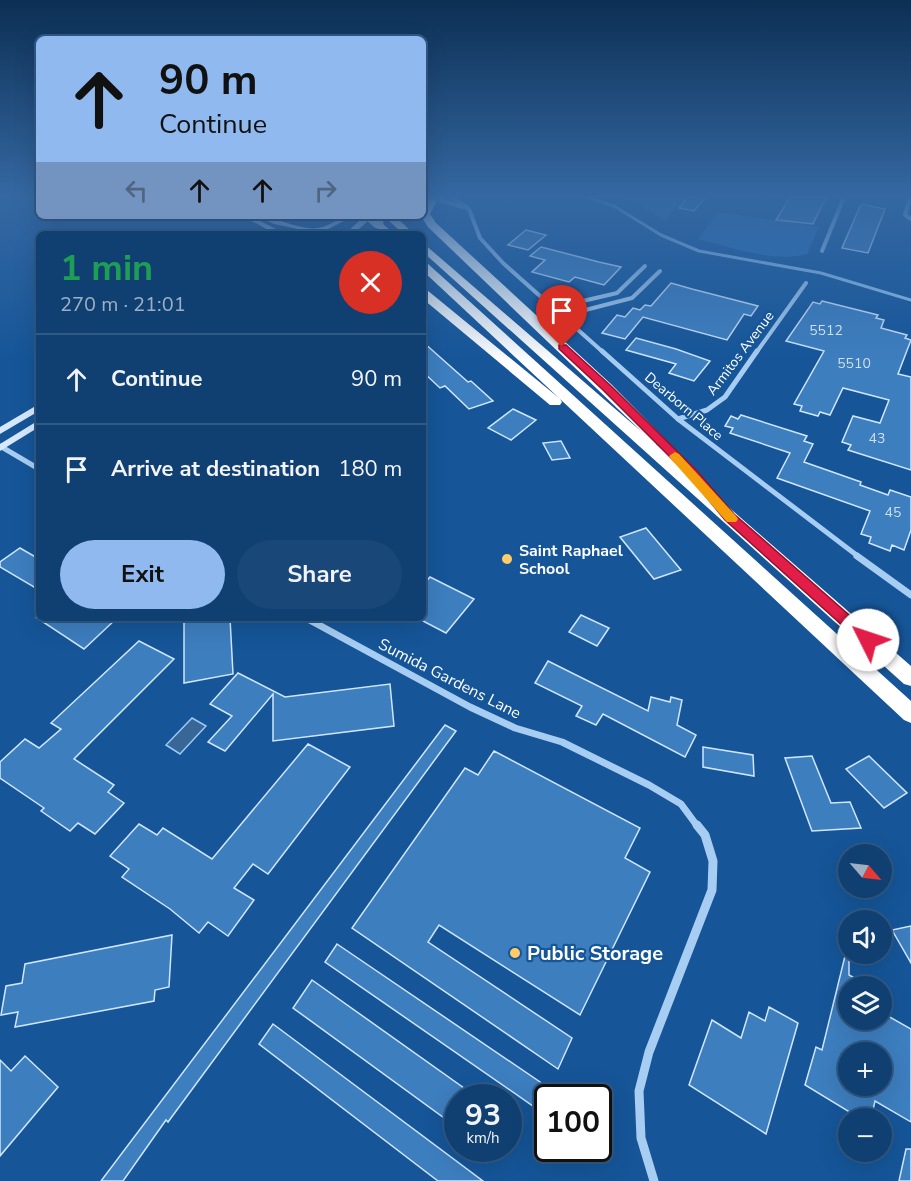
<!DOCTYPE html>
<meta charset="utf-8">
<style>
:root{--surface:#104072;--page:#194777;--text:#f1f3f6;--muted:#9cafc4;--line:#305984;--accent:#90b9f0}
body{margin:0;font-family:"Nunito Sans",sans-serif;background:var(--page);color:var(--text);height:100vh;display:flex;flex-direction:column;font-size:22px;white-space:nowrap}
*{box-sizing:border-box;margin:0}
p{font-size:20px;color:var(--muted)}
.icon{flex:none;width:33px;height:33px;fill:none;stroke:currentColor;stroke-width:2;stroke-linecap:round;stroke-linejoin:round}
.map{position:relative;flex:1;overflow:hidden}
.sheet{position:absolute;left:36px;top:231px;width:390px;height:390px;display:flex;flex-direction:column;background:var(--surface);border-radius:9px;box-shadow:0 6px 24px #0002,0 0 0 2px var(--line)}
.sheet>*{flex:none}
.top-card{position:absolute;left:36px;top:36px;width:390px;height:183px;border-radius:9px;box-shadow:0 6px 24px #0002,0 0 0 2px var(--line);background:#90b9f0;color:#111;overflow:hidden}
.needle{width:39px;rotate:118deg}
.fabs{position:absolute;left:838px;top:844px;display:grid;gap:12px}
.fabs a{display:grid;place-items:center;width:54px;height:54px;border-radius:50%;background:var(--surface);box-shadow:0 6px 24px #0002,0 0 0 2px var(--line);font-size:30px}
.speed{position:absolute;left:444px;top:1084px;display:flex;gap:12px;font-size:30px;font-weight:700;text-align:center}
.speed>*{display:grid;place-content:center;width:78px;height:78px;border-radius:50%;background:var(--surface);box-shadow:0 6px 24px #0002,0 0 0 2px var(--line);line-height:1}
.speed small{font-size:15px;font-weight:400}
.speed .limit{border:3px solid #111;border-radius:9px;background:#fff;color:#111}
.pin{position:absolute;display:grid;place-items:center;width:51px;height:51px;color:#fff;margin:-62px -26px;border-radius:50% 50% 50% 0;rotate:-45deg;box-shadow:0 0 6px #0007}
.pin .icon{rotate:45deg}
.me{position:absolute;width:66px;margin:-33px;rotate:311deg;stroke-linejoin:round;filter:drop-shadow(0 0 4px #0008)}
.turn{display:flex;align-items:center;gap:21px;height:126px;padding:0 24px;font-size:27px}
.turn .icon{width:78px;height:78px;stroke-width:2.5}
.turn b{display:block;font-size:42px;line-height:51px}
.lanes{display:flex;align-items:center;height:57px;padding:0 24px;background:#0003;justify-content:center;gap:30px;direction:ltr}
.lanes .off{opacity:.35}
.round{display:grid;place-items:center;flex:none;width:63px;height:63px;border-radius:32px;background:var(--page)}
.overview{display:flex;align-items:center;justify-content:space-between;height:102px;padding:0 24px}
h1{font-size:36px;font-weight:700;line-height:45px;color:#1e9e55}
.action{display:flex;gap:12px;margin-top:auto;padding:12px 24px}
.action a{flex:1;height:69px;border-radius:36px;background:var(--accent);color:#111;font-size:24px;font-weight:700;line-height:69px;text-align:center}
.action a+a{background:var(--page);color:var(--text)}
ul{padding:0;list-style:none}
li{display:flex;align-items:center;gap:18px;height:90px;padding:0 24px;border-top:2px solid var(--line)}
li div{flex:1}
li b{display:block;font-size:22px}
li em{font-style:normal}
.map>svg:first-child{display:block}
.green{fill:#286fb6}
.water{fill:#386797;stroke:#99c9f5;stroke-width:1.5}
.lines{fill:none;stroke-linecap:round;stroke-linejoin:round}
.stream{stroke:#99c9f5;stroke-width:3}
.building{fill:#3d7ebf;stroke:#cfe6fd;stroke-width:1.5;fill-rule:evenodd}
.minor-far3{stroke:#a7cdf2;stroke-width:4}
.minor-far2{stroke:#a7cdf2;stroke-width:5}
.minor-far1{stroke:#a7cdf2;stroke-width:7}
.minor{stroke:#a7cdf2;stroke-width:9}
.secondary{fill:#d6e9fc;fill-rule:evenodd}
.motorway{fill:#fff;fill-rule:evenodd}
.motorway-bridge{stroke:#fff;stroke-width:11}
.route{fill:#e11d48;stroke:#92132f;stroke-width:1.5}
.slow{fill:#f59e0b}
.poi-dot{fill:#ffcc68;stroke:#155598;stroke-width:2}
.labels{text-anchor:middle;stroke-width:4.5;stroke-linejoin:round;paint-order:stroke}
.number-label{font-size:14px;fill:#cedfef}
.far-street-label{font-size:14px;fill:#fff;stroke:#155598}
.poi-label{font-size:16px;font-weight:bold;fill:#fff;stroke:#155598;text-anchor:start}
.street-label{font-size:16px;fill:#fff;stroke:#155598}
.near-poi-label{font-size:20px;font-weight:bold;fill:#fff;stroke:#155598;text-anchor:start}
</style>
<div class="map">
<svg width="911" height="1181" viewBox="0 0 911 1181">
<rect width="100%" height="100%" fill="#155598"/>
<g class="green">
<path d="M626,197H685L665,221Z"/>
<path d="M719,212L819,227L807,254C773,263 731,247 698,239Z"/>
</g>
<path class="water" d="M192,718L206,726L180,754L166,745Z"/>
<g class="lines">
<path class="stream" d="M587,197L614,206L661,235L699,251L821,273L911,300"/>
</g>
<g class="building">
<path d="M688,197H706L694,211L679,208Z"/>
<path d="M790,197H826L813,224L776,220Z"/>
<path d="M861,204L885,209L868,253L842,248Z"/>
<path d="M526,230L546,235L528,250L508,245Z"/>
<path d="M541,247L599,262L621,267L604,285L575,277L569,282L532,272L545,260L530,256Z"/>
<path d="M671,283L692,289L758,306L751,316L744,314L727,340L643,317L625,339L602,333L617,315L625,317L633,308L640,310L645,305L651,306Z"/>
<path d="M822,301L878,315L876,318L884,320L881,328L907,335L905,338L911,340L898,374L911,377V470L848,450L851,445L842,442L853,416L880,423L889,400L843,388L830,415L820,412L818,416L800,411L802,406L794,404L824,351L786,341L813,302L820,304Z"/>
<path d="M636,338L676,349L710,361L694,381L669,373L676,364L626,350Z"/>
<path d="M423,342L468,382L471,381L493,401L469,409L445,386L440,388L423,372Z"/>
<path d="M513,409L536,420L511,440L488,428Z"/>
<path d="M741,415L807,436L804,441L813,444L804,462L861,482L860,485L888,495L890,490L911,497V530L904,550L892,545L890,551L869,543L871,537L861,534L870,511L777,478L790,453L730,433L733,428L725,426L731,416L738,419Z"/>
<path d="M561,441L570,458L552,460L543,443Z"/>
<path d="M646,528L681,570L654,579L620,537Z"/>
<path d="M20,548L39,559V590L0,567V562Z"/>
<path d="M430,577L474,599L446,633L423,621V585Z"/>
<path d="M581,615L609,628L597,646L569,632Z"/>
<path d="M37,618H117L84,649Z"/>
<path d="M184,618H230L233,674L184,683Z"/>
<path d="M139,641L174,659L74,759L114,785L108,792L124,803L95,834L78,823L70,831L41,811L44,808L0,778V762L25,739L39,748L61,729L51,723Z"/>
<path d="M548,661L648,711L651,697L670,702L671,697L682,700L677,725L696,735L685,757L603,714L596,725L576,716L582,706L535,683Z"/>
<path d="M238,673L285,697L390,684L394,726L273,741V694L225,751L208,742L232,716L210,704Z"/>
<path d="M445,725L456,731L168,1122L166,1120L123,1181H101Z"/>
<path d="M308,744L350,767L268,874L253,864L234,888L254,900L228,936L208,922L199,933L170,909L122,877L129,869L110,856L139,824L157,835L163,828L212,859Z"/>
<path d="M703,747L753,755L754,776L703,767Z"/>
<path d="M494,751L640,828L625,858L650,872L580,1015L439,925L428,942L572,1038L558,1069L352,928L465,768L478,775Z"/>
<path d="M812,756L831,803L850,802L861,828L812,831L785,758Z"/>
<path d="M869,756L907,793L884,808L846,769Z"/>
<path d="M911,926V963L892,930Z"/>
<path d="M172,935L169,987L155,990L154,1001L15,1027L18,1012L1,1015L6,986L22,983L25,964Z"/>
<path d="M337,944L543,1084L533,1106L325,962Z"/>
<path d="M845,956H849V975L872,987H849V1020H887L888,1016L911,1029V1122L875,1101L871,1119H861L805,1085L816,1047L822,1050ZM849,1053H882V1086H849Z"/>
<path d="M312,980L478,1098H458V1128L293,1008Z"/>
<path d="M769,1007L798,1023L766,1134L689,1085L712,1020L741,1038L749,1012L765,1021Z"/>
<path d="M273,1024L483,1181H438L259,1044Z"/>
<path d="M25,1056L58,1087L0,1156V1060L11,1071Z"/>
<path d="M906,1149H911V1181H899Z"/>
</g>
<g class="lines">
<g class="minor-far3">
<path d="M452,197L469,209L480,238L503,263L604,353"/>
<path d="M910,197L905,215L911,219"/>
<path d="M439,200L463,207"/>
<path d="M822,251L844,197"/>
<path d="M553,308L617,293L645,266"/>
<path d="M562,316L632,298L660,271"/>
<path d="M756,353L806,283"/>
</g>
<g class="minor-far2">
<path d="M602,351L678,419L859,557"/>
<path d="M678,419L707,410L725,397L757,351"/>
<path d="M0,446L39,469"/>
</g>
<g class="minor-far1">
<path d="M857,556L911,595"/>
<path d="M306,618L470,707L515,728L562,742L649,785L681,804L698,827"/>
</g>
<path class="minor" d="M654,1181L641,1138L639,1091L649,1052L712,890L713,861L705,835L697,825"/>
<g class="secondary">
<path d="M434,197H450L423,203V199Z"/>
<path d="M242,216H250L286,234H276Z"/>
<path d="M257,216C274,216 301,231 318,228C331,226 340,216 354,216L328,229L342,234L321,232L304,234L301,232L303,230L274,224Z"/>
<path d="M366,216H374L353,234H345L360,220Z"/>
<path d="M39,404V411L0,434V427Z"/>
<path d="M39,420V427L0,451V444Z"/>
</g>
<g class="motorway">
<path d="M428,199L437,201L430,214L436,223L612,385L666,440L664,443L656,444L911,666V686L904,684L423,252V243L642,432L428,227L421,216Z"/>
<path d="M384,216H395L414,234H403Z"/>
<path d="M378,220L395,234H384L373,223Z"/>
<path d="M423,262L427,263L911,701V723L904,720L560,399L562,402L560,405H550L423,299V289L427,290L559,398L423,271Z"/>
</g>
<path class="motorway-bridge" d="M370,216L378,223"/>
</g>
<linearGradient id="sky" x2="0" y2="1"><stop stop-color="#0c2f54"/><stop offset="0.54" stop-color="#3568a2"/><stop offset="1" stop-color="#3568a2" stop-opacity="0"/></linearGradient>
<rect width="911" height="363" fill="url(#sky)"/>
<path class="route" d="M559,345H566L611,386L697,471L734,514L873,636L875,640L873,644H863L725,520L689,476L603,390L559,349Z"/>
<path class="slow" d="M675,452L679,454L736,516L738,519L736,522H727L671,459L669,456Z"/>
<g class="poi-dot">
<circle cx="507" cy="559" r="6"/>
<circle cx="515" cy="953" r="6"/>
</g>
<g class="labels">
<g class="number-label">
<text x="826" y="335">5512</text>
<text x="854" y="368">5510</text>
<text x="877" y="443">43</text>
<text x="893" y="517">45</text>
</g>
<g class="far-street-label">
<text transform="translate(740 353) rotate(-53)" y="5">Armitos Avenue</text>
<text transform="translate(684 406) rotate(40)" y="5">Dearborn Place</text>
</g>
<g class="poi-label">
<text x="519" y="556">Saint Raphael<tspan x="519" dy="18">School</tspan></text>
</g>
<g class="street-label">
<text transform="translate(450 678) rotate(27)" y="6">Sumida Gardens Lane</text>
</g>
<g class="near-poi-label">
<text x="527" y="960">Public Storage</text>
</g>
</g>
</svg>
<div class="fabs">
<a><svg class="needle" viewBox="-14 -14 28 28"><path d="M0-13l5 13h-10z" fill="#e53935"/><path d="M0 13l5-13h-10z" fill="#9cafc4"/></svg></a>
<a><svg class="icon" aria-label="sound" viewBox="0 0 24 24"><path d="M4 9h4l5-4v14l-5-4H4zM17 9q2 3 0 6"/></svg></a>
<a><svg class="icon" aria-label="layers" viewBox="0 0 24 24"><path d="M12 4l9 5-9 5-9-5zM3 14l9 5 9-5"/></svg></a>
<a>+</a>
<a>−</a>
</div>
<div class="speed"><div>93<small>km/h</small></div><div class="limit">100</div></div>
<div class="pin" style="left:562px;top:347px;background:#d93025"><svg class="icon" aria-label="arrive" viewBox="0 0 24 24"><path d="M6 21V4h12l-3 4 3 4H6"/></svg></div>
<svg class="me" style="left:868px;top:640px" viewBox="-20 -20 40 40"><circle r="19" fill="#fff"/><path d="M0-13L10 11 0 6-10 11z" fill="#e11d48"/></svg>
<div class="top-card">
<div class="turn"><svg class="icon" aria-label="ahead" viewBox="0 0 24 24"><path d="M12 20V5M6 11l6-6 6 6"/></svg><div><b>90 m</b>Continue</div></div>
<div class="lanes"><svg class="icon off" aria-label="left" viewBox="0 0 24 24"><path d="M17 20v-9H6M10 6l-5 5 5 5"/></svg><svg class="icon" aria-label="ahead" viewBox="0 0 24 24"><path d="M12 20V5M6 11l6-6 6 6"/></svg><svg class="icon" aria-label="ahead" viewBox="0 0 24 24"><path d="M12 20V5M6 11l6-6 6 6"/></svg><svg class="icon off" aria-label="right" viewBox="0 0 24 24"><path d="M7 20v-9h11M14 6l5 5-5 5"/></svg></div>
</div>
<section class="sheet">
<div class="overview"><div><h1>1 min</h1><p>270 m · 21:01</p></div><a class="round" style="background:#d93025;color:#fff"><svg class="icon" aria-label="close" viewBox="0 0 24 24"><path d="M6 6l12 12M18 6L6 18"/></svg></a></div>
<ul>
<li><svg class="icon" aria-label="ahead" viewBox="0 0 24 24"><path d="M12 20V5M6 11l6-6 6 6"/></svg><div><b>Continue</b></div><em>90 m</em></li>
<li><svg class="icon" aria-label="arrive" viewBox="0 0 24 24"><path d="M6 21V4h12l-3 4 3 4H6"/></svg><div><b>Arrive at destination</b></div><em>180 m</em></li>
</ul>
<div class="action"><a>Exit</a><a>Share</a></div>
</section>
</div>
